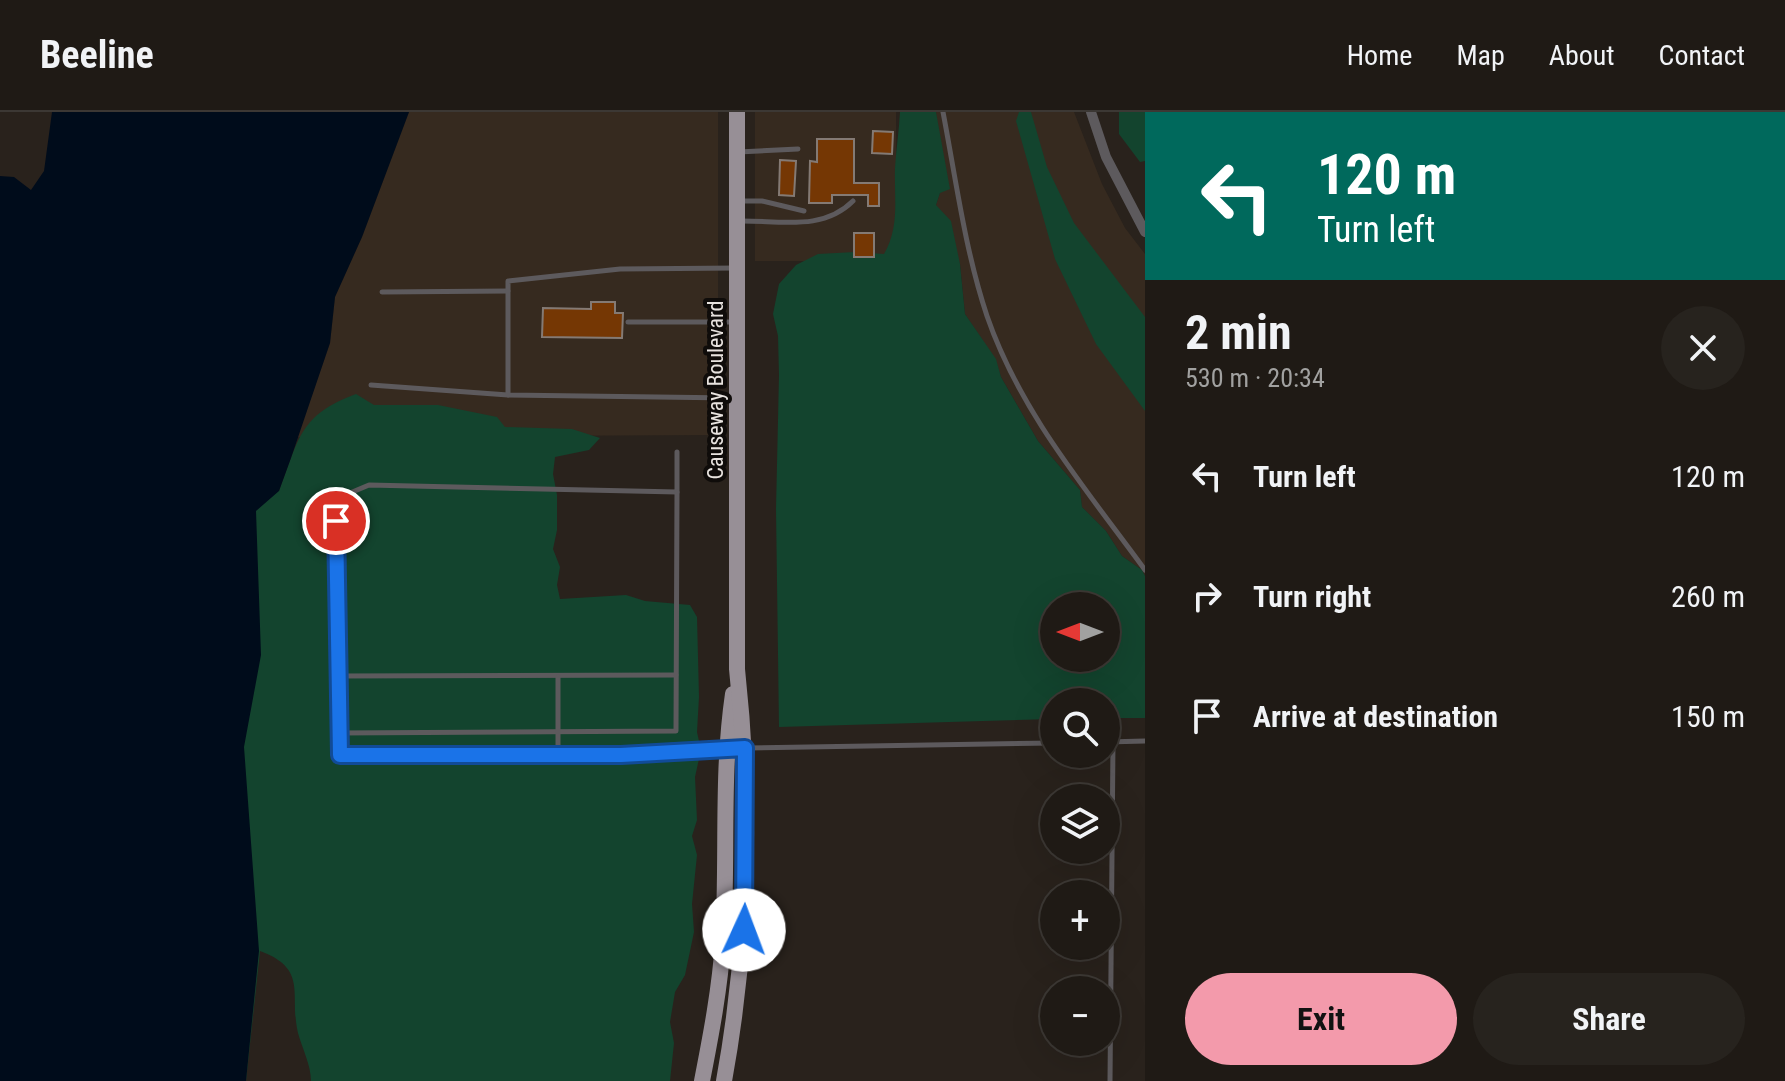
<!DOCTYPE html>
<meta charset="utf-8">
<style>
:root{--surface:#1f1a15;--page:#27231e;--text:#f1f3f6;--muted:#a1a1a0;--line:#3c3834;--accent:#f39aab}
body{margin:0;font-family:"Roboto Condensed",sans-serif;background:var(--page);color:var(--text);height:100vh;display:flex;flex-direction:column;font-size:30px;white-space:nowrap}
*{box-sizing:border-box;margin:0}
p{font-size:26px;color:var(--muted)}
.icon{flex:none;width:44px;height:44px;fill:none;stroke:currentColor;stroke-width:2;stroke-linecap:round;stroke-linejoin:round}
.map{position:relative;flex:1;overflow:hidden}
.drawer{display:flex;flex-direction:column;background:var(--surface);width:640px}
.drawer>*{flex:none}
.banner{background:#00695c;color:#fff;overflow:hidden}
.needle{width:52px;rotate:270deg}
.controls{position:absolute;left:1040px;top:480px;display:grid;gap:16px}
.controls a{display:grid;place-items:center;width:80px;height:80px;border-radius:50%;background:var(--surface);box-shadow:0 8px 32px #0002,0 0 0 2px var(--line);font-size:40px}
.pin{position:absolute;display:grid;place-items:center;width:68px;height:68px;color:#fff;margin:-34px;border:4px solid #fff;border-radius:50%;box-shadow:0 2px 8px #0007}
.me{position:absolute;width:88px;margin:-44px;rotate:2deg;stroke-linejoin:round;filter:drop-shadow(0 0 6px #0008)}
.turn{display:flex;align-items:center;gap:28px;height:168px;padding:0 40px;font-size:36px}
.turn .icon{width:104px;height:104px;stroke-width:2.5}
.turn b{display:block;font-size:56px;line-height:68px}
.round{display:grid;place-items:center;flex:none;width:84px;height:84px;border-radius:42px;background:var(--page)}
.head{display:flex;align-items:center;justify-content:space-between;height:136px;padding:0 40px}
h1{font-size:48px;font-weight:700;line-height:60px}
.action{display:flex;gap:16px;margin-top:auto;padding:16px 40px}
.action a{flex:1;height:92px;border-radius:48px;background:var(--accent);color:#111;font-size:32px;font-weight:700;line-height:92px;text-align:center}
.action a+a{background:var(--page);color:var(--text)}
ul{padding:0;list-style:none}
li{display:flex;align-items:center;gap:24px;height:120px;padding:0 40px}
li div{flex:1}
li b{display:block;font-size:30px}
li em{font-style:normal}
header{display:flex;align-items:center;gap:48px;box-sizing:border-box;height:112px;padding:0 40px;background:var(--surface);border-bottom:2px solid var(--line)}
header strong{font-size:38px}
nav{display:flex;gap:44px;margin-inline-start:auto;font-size:28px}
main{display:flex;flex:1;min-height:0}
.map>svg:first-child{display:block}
.built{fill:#362a1f}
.green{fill:#13442e;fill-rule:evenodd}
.water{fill:#000c1b}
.building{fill:#753704;stroke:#847a74;stroke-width:2}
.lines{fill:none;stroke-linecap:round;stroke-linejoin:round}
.lane{stroke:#5d5a5d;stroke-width:5}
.street{stroke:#5d5a5d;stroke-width:10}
.primary{stroke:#978f96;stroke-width:16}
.route-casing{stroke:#114b97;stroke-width:20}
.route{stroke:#1a73e8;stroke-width:14}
.labels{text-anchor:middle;stroke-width:8;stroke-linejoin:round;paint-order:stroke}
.street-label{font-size:22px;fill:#e8e3df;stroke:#0f0c0a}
</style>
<header>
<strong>Beeline</strong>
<nav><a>Home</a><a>Map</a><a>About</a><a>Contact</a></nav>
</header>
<main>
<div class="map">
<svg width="1145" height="969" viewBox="0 0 1145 969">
<rect width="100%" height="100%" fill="#29221c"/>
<g class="built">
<path d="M409,0H718V323L297,325L330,231L335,185L362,125Z"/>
<path d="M755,0H896L897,149H755Z"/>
<path d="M936,0H1074L1102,72L1125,116L1145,142V464L1142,458L1122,444L1106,419L1082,395L1080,378L1038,329L1001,265L995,247L965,202L960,152L936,93L940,81Z"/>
</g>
<g class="green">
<path d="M900,0H936L950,77L940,81L936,93L951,109L960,152L965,202L996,247L1001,265L1038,329L1080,378L1082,395L1106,419L1122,444L1142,458L1145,464V606H1106V590H1054V607L779,615L776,397L779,263L778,224L773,202L779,172L796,153L818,142L855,140L884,142C900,114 894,87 895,56C896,38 899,19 900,0ZM1054,494H1106V546H1054Z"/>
<path d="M1019,0H1031L1047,55L1074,111L1145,205V299L1096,232L1055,147L1016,9Z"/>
<path d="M1119,0H1145V49L1140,50L1119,22Z"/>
<path d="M356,282L374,293H438L497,305L505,315L572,317L600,326L589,338L555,345L553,362L557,383V418L553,437L560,455L557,473L560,487L626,483L645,489L690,493L697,505L699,585L697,620L701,638L695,665L697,708L692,724L697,743L692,792L694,820L685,863L675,880L670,910L674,931L670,969H311C311,953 302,936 298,921C289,883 309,857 260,839L246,969L0,390L279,379C299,327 299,303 356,282Z"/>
</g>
<path class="water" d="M52,0H409L362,125L335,185L330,231L291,346L279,379L256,399L261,543L244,635L259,839L246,969H0V64L14,65L31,78L44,59Z"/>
<g class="building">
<path d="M873,19L893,20L892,42L872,41Z"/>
<path d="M817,27H854V71H879V94H868V83H832V91H809L810,49L817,50Z"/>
<path d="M780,48L796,49L794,84L779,83Z"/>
<rect x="854" y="121" width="20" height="24"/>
<path d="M591,190H615V201H623L622,226L542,225L543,196L591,197Z"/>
</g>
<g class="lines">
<g class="lane">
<path d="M943,0C956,68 965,138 987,204C1020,300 1086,377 1145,458"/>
<path d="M738,40L798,37"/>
<path d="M738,89H762L804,99"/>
<path d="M738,109C779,108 822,120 853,89"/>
<path d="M382,180L508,179"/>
<path d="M628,210H732"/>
<path d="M371,273L508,283"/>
<path d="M732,286L508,283V169L620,157L736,156"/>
<path d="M677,340V380L369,373L350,381L336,409L340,643H621L725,637"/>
<path d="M338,564L676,563"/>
<path d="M339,621L676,619L677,380"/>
<path d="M1106,630L1145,629"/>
<path d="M747,636L1054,631"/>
<path d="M558,642V565"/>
<path d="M1110,969L1113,630"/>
</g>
<path class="street" d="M1091,0L1106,45L1145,120"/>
<g class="primary">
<path d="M702,969C711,923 720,876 723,829C728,746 721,664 733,582"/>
<path d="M724,969C749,832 752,695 737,557V0"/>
</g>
</g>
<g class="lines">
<g class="route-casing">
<path id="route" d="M336,409L340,643H621L745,636L744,818"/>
</g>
<use href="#route" class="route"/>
</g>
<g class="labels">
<g class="street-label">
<text transform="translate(715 278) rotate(-90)" y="8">Causeway Boulevard</text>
</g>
</g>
</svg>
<div class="controls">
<a><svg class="needle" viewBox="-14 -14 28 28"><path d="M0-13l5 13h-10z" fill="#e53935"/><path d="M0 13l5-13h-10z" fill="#a1a1a0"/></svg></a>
<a><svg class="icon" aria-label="search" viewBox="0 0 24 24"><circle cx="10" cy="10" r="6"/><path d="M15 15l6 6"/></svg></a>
<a><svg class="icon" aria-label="layers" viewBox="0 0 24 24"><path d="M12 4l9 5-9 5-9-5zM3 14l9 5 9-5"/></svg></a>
<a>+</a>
<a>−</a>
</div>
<div class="pin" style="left:336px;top:409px;background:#d93025"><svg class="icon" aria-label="arrive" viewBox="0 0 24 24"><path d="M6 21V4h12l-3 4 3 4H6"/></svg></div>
<svg class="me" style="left:744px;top:818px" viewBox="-20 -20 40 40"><circle r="19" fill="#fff"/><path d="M0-13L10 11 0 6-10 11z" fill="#1a73e8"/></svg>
</div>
<section class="drawer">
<div class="banner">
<div class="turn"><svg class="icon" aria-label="left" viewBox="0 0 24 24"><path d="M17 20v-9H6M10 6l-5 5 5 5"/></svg><div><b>120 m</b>Turn left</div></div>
</div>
<div class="head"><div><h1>2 min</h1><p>530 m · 20:34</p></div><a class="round"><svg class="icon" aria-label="close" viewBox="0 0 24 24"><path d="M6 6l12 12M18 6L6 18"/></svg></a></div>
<ul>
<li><svg class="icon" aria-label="left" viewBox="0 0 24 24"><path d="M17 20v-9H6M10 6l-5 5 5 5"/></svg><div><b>Turn left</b></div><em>120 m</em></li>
<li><svg class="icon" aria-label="right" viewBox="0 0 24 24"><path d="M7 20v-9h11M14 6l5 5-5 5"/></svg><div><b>Turn right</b></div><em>260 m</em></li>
<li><svg class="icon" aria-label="arrive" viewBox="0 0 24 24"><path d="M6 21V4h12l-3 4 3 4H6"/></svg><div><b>Arrive at destination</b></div><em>150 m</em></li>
</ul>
<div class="action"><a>Exit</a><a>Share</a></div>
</section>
</main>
